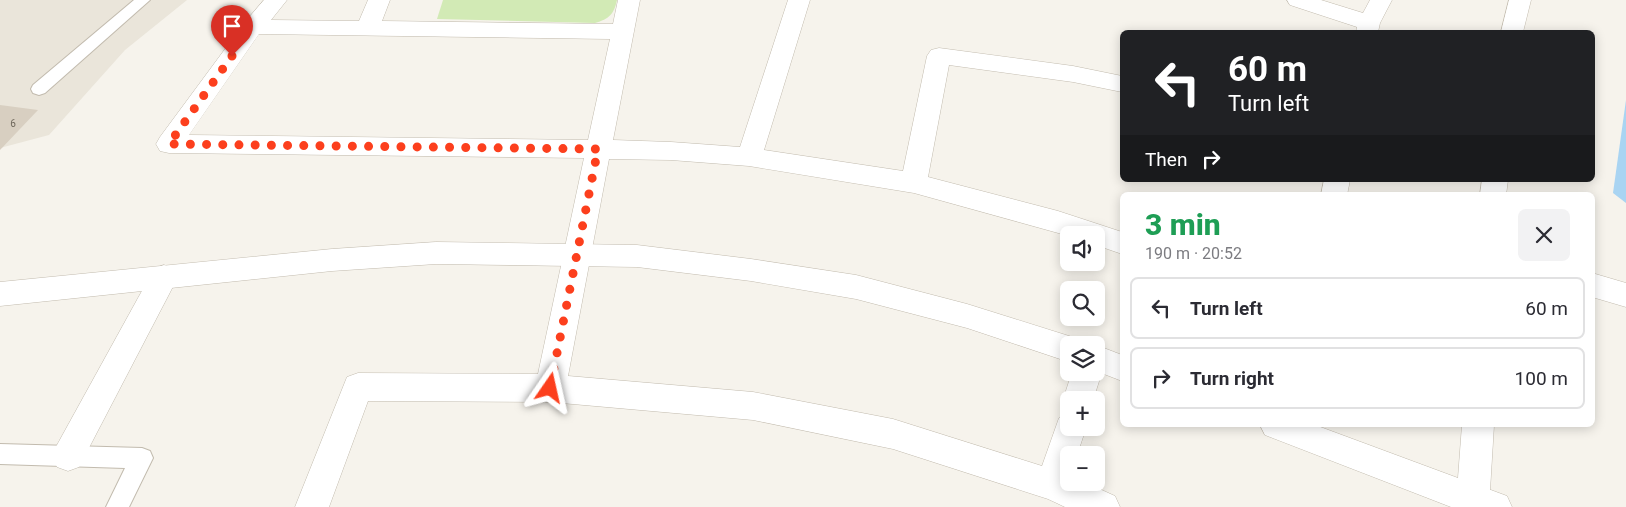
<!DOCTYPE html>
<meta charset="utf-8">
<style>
:root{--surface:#fff;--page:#f2f2f3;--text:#2b2b33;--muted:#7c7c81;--line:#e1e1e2}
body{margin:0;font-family:Roboto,sans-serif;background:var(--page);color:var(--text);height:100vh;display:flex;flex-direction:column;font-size:19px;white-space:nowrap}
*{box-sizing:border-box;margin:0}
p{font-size:16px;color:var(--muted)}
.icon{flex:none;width:28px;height:28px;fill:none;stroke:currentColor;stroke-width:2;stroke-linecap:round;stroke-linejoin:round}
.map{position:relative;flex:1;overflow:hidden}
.panel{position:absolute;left:1120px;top:192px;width:475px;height:235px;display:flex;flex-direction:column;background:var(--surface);border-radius:8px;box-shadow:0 2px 12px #0003}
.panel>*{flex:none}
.banner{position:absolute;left:1120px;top:30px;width:475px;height:152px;border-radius:8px;box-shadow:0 2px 12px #0003;background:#202124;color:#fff;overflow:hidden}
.fabs{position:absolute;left:1060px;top:226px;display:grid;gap:10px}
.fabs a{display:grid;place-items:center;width:45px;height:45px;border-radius:8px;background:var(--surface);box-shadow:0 2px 12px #0003;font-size:25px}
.pin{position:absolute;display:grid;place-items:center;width:42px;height:42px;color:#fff;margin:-51px -21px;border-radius:50% 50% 50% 0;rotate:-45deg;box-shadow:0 0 5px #0007}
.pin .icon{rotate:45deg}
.me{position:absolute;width:55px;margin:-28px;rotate:11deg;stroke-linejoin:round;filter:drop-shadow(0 0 4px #0008)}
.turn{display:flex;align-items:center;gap:18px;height:105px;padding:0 25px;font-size:22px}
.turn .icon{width:65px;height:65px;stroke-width:2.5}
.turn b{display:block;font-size:35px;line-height:42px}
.then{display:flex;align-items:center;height:48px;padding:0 25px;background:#0003;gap:10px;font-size:19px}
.round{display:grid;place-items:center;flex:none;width:52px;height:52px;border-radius:8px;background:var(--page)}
.overview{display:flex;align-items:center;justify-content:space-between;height:85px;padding:0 25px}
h1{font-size:30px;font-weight:800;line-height:38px;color:#1e9e55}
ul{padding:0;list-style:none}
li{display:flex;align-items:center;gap:15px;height:62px;margin:0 10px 8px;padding:0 15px;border:2px solid var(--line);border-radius:8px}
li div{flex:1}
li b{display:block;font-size:19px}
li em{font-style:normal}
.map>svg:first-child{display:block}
.residential{fill:#eae5da}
.green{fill:#d2eab5}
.water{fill:#a9d4f2}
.building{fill:#d8cfc1}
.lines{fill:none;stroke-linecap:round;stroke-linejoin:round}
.service-casing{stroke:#c2bbae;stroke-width:2}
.minor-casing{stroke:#c2bbae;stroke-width:1}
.tertiary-casing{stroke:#c2bbae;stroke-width:1}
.service{fill:#fff;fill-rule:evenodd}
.minor{fill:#fff;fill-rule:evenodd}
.tertiary{fill:#fff;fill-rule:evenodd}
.route{stroke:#fc3f1d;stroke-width:9;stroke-dasharray:0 16.2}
.labels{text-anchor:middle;stroke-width:5;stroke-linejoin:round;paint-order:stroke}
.number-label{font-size:10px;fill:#6e675b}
</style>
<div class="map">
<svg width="1626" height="507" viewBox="0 0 1626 507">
<rect width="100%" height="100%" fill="#f6f3ec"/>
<path class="residential" d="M0,0H187L125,50L49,135L0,148Z"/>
<path class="green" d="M443,0H617C614,14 609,19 595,23L437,19Z"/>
<path class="water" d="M1626,100V203L1613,193Z"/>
<path class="building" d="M0,105L38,110L0,150Z"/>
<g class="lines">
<g class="service-casing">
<g id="service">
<path d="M134,0H150L45,93L39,95L33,93L31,89L33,85Z"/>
<path d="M0,444L142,448L150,451L153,458L129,507H106L125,468L0,464Z"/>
</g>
</g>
<g class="minor-casing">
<g id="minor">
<path d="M264,0H287L271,20L359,21L368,0H390L382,21L613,24L618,0H640L613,140L671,142L740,147L788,0H810L764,150L903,171L927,56L931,50L939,48L1073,66L1122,76V92L1073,82L949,65L928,177L1058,211L1122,232V254L1096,245V235L1069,236L914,193L749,166L671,160L609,159L568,376L753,392L893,419L1042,466L1059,418L1069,414V428H1086L1077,455H1069V482H1084L1115,496L1120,507H1065L1048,499L893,449L753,420L550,402L368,401L329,507H295L347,377L358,373L538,374L584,158L169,153L160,151L156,144L160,137L245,22ZM259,34L610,39L588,140L189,135Z"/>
<path d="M1287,0H1321L1363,13L1370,0H1392L1380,23L1378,32H1356L1357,27L1290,5Z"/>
<path d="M1324,180H1350L1347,195H1321Z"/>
<path d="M164,265L174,269L178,277L79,467L68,471L57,467L52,456L57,445L154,269Z"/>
<path d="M1592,273L1626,283V307L1592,297Z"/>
<path d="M1096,362L1102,372L1093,400H1069V410H1067L1063,400L1072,372H1096Z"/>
<path d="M1472,483L1507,496L1512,507H1459L1456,499L1460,488Z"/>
</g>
</g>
<g class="tertiary-casing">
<g id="tertiary">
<path d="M1509,0H1531L1523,32H1501Z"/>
<path d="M1482,180H1508L1506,195H1480Z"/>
<path d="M436,242L637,245L751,259L856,275L967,304L1069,336L1079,340L1082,345H1069V362L967,328L856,299L751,281L637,267L436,264L332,271L0,306V282L332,249Z"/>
<path d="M1096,345L1122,355V381L1096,371Z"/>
<path d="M1260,425H1315L1458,478L1462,425H1494L1489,507H1451L1265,435Z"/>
</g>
</g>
<use href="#service" class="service"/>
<use href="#minor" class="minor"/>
<use href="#tertiary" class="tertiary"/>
</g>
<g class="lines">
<path class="route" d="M232,56L169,144L598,149L550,388"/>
</g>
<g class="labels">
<g class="number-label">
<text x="13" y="127">6</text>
</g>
</g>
</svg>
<div class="fabs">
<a><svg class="icon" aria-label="sound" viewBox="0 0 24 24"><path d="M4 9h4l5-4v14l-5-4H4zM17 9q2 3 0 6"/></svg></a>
<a><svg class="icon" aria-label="search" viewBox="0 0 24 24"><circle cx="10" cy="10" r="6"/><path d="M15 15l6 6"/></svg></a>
<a><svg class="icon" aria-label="layers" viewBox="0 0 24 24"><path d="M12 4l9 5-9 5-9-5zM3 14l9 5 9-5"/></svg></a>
<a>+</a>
<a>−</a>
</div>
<div class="pin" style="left:232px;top:56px;background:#d93025"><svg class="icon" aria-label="arrive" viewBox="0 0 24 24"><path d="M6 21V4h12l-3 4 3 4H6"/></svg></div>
<svg class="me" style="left:550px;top:388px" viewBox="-20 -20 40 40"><path d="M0-17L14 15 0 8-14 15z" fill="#fc3f1d" stroke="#fff" stroke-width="4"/></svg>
<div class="banner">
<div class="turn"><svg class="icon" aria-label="left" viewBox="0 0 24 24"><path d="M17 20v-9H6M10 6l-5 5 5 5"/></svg><div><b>60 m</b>Turn left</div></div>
<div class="then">Then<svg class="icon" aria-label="right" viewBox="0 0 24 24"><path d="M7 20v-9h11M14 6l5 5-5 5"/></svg></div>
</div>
<section class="panel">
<div class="overview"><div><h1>3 min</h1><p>190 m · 20:52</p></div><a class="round"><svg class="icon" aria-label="close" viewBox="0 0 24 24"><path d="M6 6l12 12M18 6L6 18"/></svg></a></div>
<ul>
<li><svg class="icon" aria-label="left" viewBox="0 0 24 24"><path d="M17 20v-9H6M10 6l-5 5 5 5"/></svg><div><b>Turn left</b></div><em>60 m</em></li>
<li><svg class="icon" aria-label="right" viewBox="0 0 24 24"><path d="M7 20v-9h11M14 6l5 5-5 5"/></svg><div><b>Turn right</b></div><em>100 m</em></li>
</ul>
</section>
</div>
